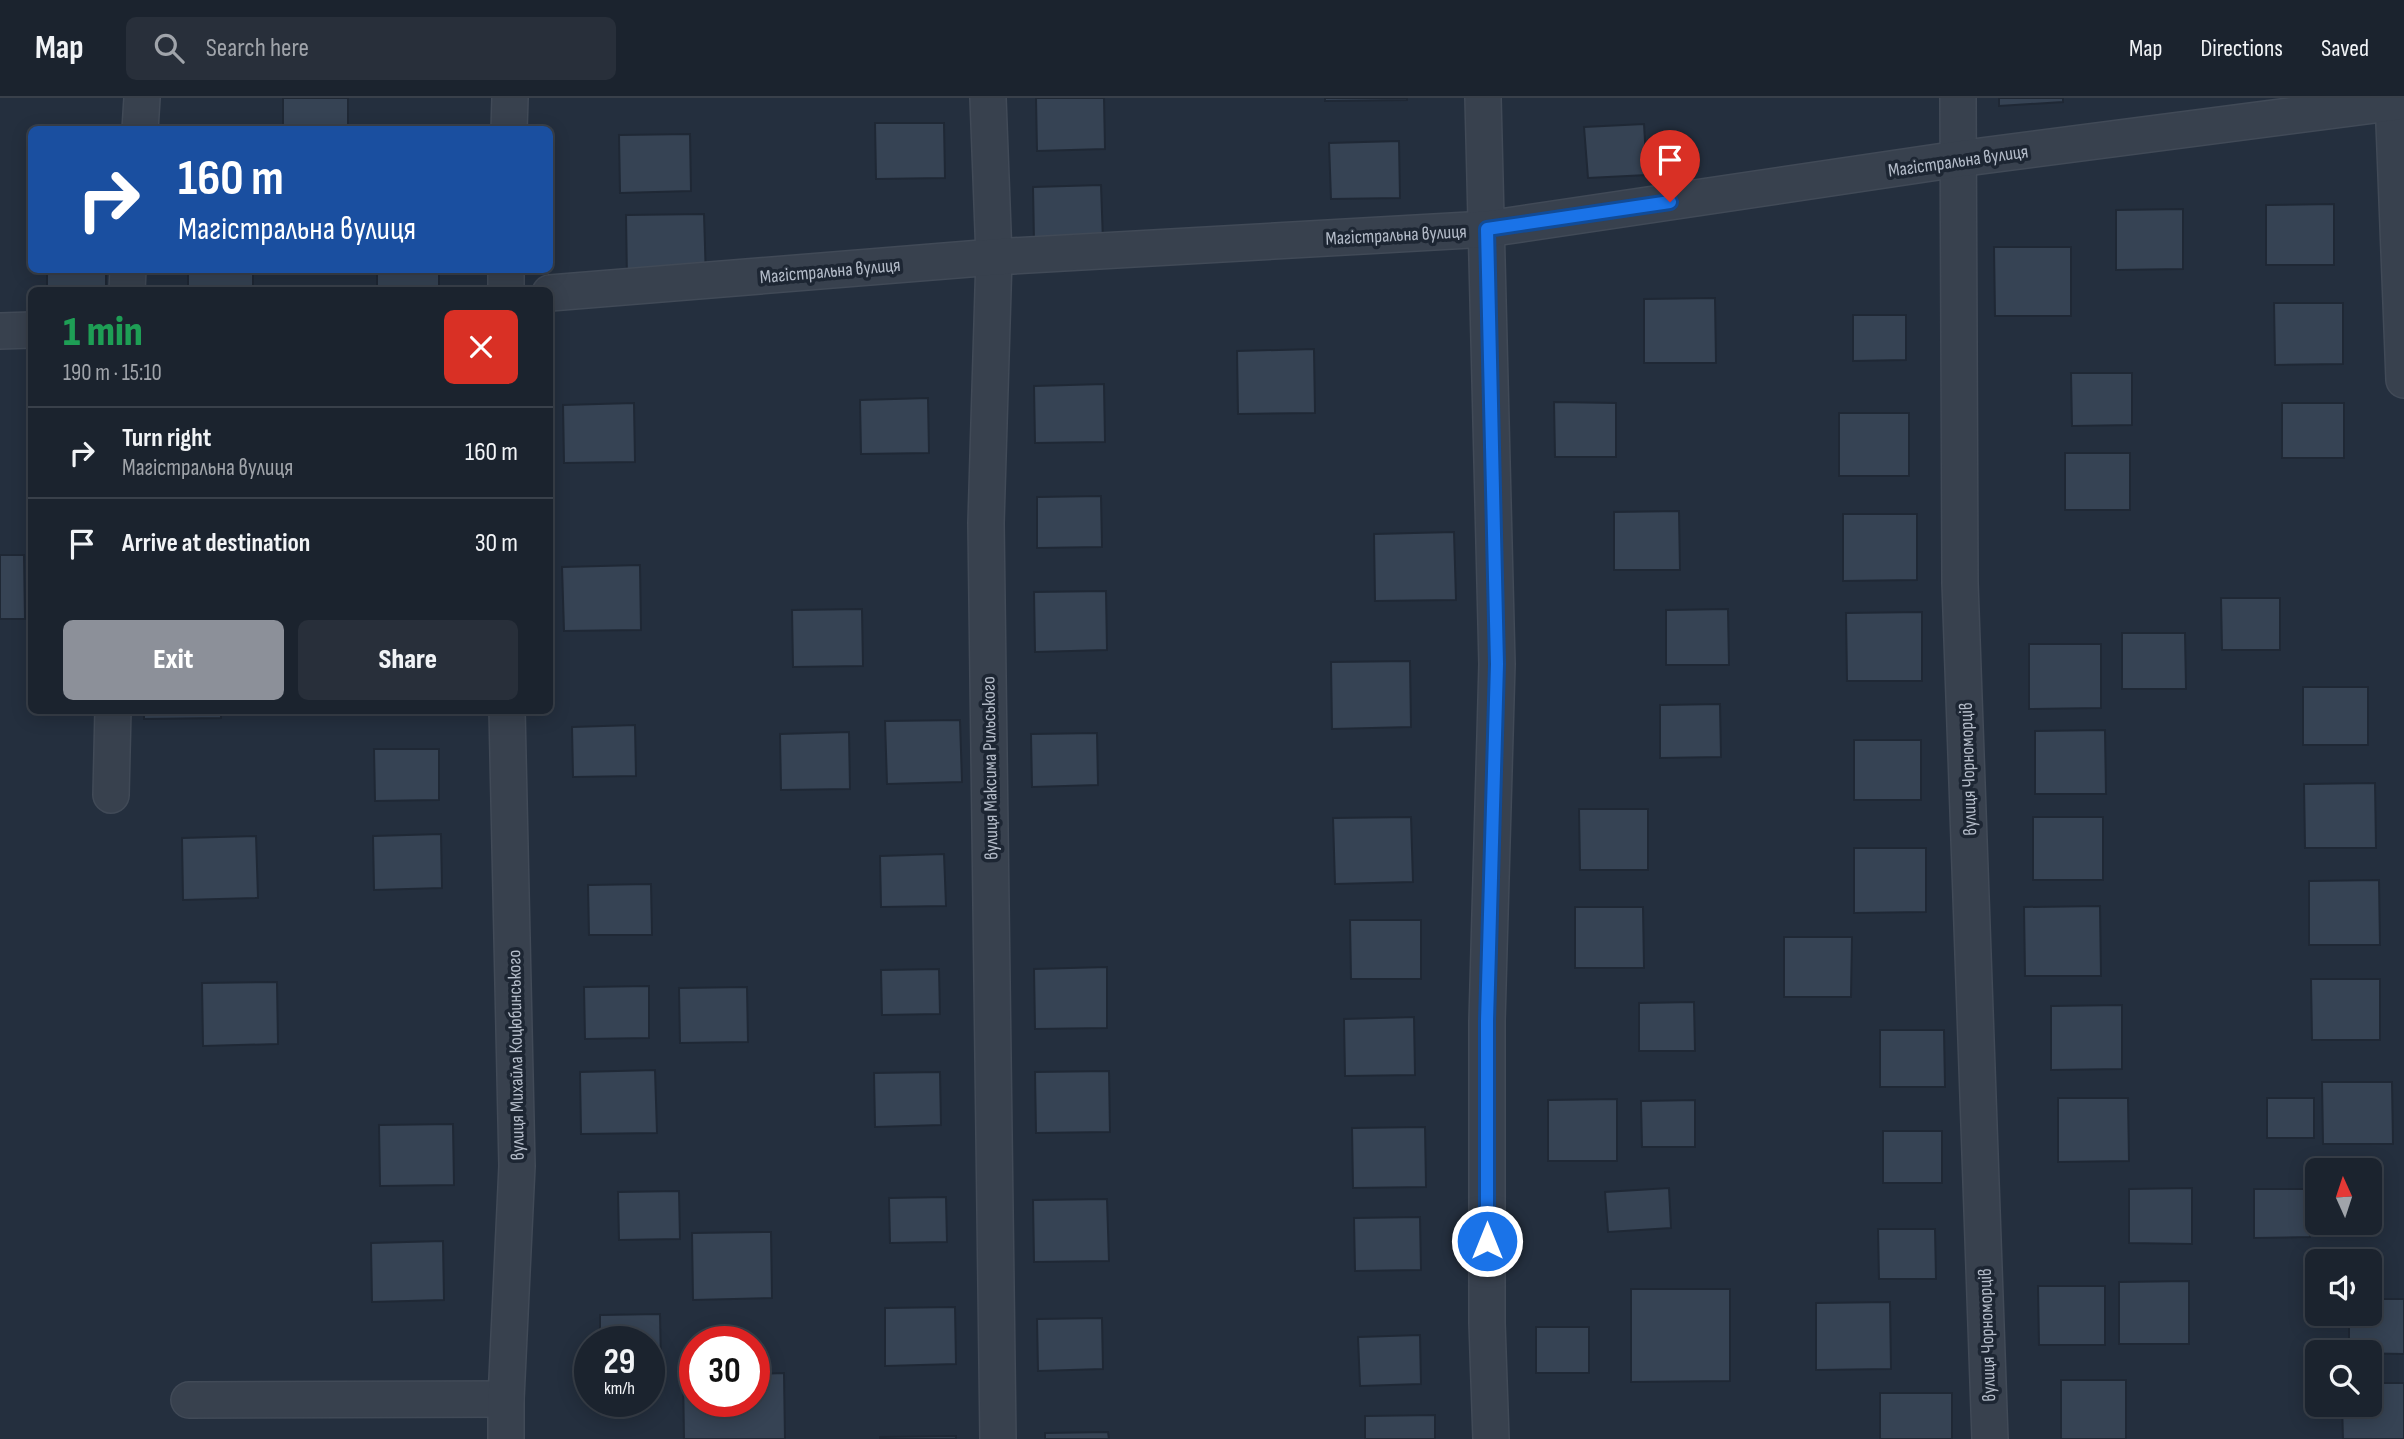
<!DOCTYPE html>
<meta charset="utf-8">
<style>
:root{--surface:#1b232e;--page:#282f3a;--text:#f1f3f6;--muted:#a0a4aa;--line:#39404a;--accent:#8c9099}
body{margin:0;font-family:"Sofia Sans Condensed",sans-serif;background:var(--page);color:var(--text);height:100vh;display:flex;flex-direction:column;font-size:26px;white-space:nowrap}
*{box-sizing:border-box;margin:0}
p{font-size:23px;color:var(--muted)}
.icon{flex:none;width:38px;height:38px;fill:none;stroke:currentColor;stroke-width:2;stroke-linecap:round;stroke-linejoin:round}
.map{position:relative;flex:1;overflow:hidden}
.panel{position:absolute;left:28px;top:189px;width:525px;height:427px;display:flex;flex-direction:column;background:var(--surface);border-radius:10px;box-shadow:0 4px 18px #0003,0 0 0 2px var(--line)}
.panel>*{flex:none}
.banner{position:absolute;left:28px;top:28px;width:525px;height:147px;border-radius:10px;box-shadow:0 4px 18px #0003,0 0 0 2px var(--line);background:#1a4fa0;color:#fff;overflow:hidden}
.needle{width:46px;rotate:357deg}
.tools{position:absolute;left:2305px;top:1060px;display:grid;gap:14px}
.tools a{display:grid;place-items:center;width:77px;height:77px;border-radius:10px;background:var(--surface);box-shadow:0 4px 18px #0003,0 0 0 2px var(--line);font-size:35px}
.speed{position:absolute;left:574px;top:1228px;display:flex;gap:14px;font-size:35px;font-weight:700;text-align:center}
.speed>*{display:grid;place-content:center;width:91px;height:91px;border-radius:50%;background:var(--surface);box-shadow:0 4px 18px #0003,0 0 0 2px var(--line);line-height:1}
.speed small{font-size:18px;font-weight:400}
.speed .limit{border:10px solid #d22;background:#fff;color:#111}
.pin{position:absolute;display:grid;place-items:center;width:60px;height:60px;color:#fff;margin:-72px -30px;border-radius:50% 50% 50% 0;rotate:-45deg;box-shadow:0 0 7px #0007}
.pin .icon{rotate:45deg}
.me{position:absolute;width:77px;margin:-38px;rotate:0deg;stroke-linejoin:round;filter:drop-shadow(0 0 5px #0008)}
.turn{display:flex;align-items:center;gap:24px;height:147px;padding:0 35px;font-size:32px}
.turn .icon{width:91px;height:91px;stroke-width:2.5}
.turn b{display:block;font-size:49px;line-height:60px}
.round{display:grid;place-items:center;flex:none;width:74px;height:74px;border-radius:10px;background:var(--page)}
.headline{display:flex;align-items:center;justify-content:space-between;height:119px;padding:0 35px}
h1{font-size:42px;font-weight:800;line-height:52px;color:#1e9e55}
.primary-button{display:flex;gap:14px;margin-top:auto;padding:14px 35px}
.primary-button a{flex:1;height:80px;border-radius:10px;background:var(--accent);color:#fff;font-size:28px;font-weight:800;line-height:80px;text-align:center}
.primary-button a+a{background:var(--page);color:var(--text)}
ul{padding:0;list-style:none}
li{display:flex;align-items:center;gap:21px;height:91px;padding:0 35px;border-top:2px solid var(--line)}
li div{flex:1}
li b{display:block;font-size:26px}
li em{font-style:normal}
header{display:flex;align-items:center;gap:42px;box-sizing:border-box;height:98px;padding:0 35px;background:var(--surface);border-bottom:2px solid var(--line)}
header strong{font-size:33px}
nav{display:flex;gap:38px;margin-inline-start:auto;font-size:24px}
.search{width:490px;height:63px;background:var(--page);display:flex;align-items:center;gap:18px;box-sizing:border-box;padding:0 24px;border-radius:10px;color:var(--muted);font-size:26px}
.map>svg:first-child{display:block}
.building{fill:#364354;stroke:#1f2835;stroke-width:2}
.lines{fill:none;stroke-linecap:round;stroke-linejoin:round}
.street-casing{stroke:#414a57;stroke-width:38}
.street{stroke:#38414e;stroke-width:35}
.route-casing{stroke:#114b97;stroke-width:18}
.route{stroke:#1a73e8;stroke-width:12}
.labels{text-anchor:middle;stroke-width:7;stroke-linejoin:round;paint-order:stroke}
.street-label{font-size:19px;fill:#b4bcc9;stroke:#1d2633}
</style>
<header>
<strong>Map</strong>
<div class="search"><svg class="icon" aria-label="search" viewBox="0 0 24 24"><circle cx="10" cy="10" r="6"/><path d="M15 15l6 6"/></svg>Search here</div>
<nav><a>Map</a><a>Directions</a><a>Saved</a></nav>
</header>
<div class="map">
<svg width="2404" height="1341" viewBox="0 0 2404 1341">
<rect width="100%" height="100%" fill="#242f3e"/>
<g class="building">
<rect x="283" y="0" width="65" height="32"/>
<path d="M1036,0H1104L1105,51L1037,53Z"/>
<path d="M1325,0H1407V2L1325,3Z"/>
<path d="M1999,0H2063V4L1999,8Z"/>
<path d="M875,25H944L945,80L876,81Z"/>
<path d="M1644,26L1647,77L1588,80L1584,29Z"/>
<path d="M690,36L691,93L620,95L619,37Z"/>
<path d="M1399,43L1400,100L1331,101L1329,45Z"/>
<path d="M1101,87L1103,143L1034,145L1033,89Z"/>
<path d="M2334,106V167H2266V107Z"/>
<path d="M2183,111V171L2116,172V112Z"/>
<path d="M704,116L706,181L627,183L626,117Z"/>
<path d="M1994,149H2071V218H1995Z"/>
<rect x="47" y="172" width="59" height="20"/>
<rect x="188" y="172" width="65" height="20"/>
<rect x="377" y="172" width="62" height="20"/>
<path d="M1715,200L1716,265H1644V201Z"/>
<path d="M2274,205H2343V266L2275,267Z"/>
<path d="M1853,217H1906V262L1853,263Z"/>
<path d="M1314,251L1315,315L1238,316L1237,253Z"/>
<path d="M2071,275H2132V327L2072,328Z"/>
<path d="M1104,286L1105,344L1035,345L1034,288Z"/>
<path d="M928,300L929,355L861,356L860,302Z"/>
<path d="M1554,304L1616,305V359H1555Z"/>
<path d="M634,305L635,364L564,365L563,307Z"/>
<rect x="2282" y="305" width="62" height="55"/>
<rect x="1839" y="315" width="70" height="63"/>
<rect x="2065" y="355" width="65" height="57"/>
<path d="M1101,398L1102,449L1037,450V399Z"/>
<path d="M1679,413L1680,472H1614V414Z"/>
<path d="M1843,416H1917V482L1843,483Z"/>
<path d="M1454,434L1456,502L1375,503L1374,436Z"/>
<path d="M0,457H24L25,521H0Z"/>
<path d="M640,467L641,532L564,533L562,469Z"/>
<path d="M1106,493L1107,552L1035,554L1034,494Z"/>
<path d="M2221,500H2280V552H2222Z"/>
<path d="M862,511L863,568L793,569L792,512Z"/>
<path d="M1728,511L1729,567H1666V512Z"/>
<path d="M1922,514V583H1847L1846,515Z"/>
<path d="M2122,535H2185L2186,591H2122Z"/>
<path d="M2029,546H2101V610L2029,611Z"/>
<path d="M1410,563L1411,629L1332,631L1331,564Z"/>
<rect x="2303" y="589" width="65" height="58"/>
<path d="M1720,606L1721,659L1660,660V607Z"/>
<path d="M144,612H221V620L144,621Z"/>
<path d="M960,622L962,684L887,686L885,623Z"/>
<path d="M635,627L636,678L573,679L572,629Z"/>
<path d="M2105,632L2106,696H2035V633Z"/>
<path d="M849,634L850,691L781,692L780,636Z"/>
<path d="M1097,635L1098,687L1032,689L1031,636Z"/>
<rect x="1854" y="642" width="67" height="60"/>
<path d="M374,651H439V702L375,703Z"/>
<path d="M2375,685L2376,750H2305L2304,686Z"/>
<path d="M1579,711H1648V772H1580Z"/>
<path d="M1411,719L1413,784L1335,786L1333,720Z"/>
<rect x="2033" y="719" width="70" height="63"/>
<path d="M441,736L442,790L374,792L373,738Z"/>
<path d="M256,738L258,800L183,802L182,740Z"/>
<path d="M1854,750H1926V814L1854,815Z"/>
<path d="M944,756L946,808L881,809L880,758Z"/>
<path d="M2379,782L2380,847H2309V783Z"/>
<path d="M651,786L652,837H589L588,787Z"/>
<path d="M2100,808L2101,878H2025L2024,809Z"/>
<path d="M1575,809H1643L1644,870H1575Z"/>
<path d="M1350,822H1421V881H1351Z"/>
<path d="M1784,839H1852L1851,899H1784Z"/>
<path d="M1107,869V930L1035,931L1034,871Z"/>
<path d="M939,871L940,916L882,917L881,872Z"/>
<path d="M2311,881H2380V942H2312Z"/>
<path d="M277,884L278,946L203,948L202,885Z"/>
<path d="M649,888V940L585,941L584,889Z"/>
<path d="M747,889L748,944L680,945L679,890Z"/>
<path d="M1694,904L1695,953H1639V905Z"/>
<path d="M2122,907V971L2051,972V908Z"/>
<path d="M1414,919L1415,977L1345,978L1344,921Z"/>
<path d="M1880,932H1944L1945,989H1880Z"/>
<path d="M655,972L657,1035L581,1036L580,974Z"/>
<path d="M1109,973L1110,1034L1036,1035L1035,974Z"/>
<path d="M940,974L941,1027L875,1029L874,975Z"/>
<path d="M2322,984H2392L2393,1046H2323Z"/>
<path d="M2058,1000H2128L2129,1063L2058,1064Z"/>
<rect x="2267" y="1000" width="47" height="40"/>
<path d="M1617,1001V1063H1548V1002Z"/>
<path d="M1695,1002V1049H1642L1641,1003Z"/>
<path d="M453,1026L454,1087L380,1088L379,1027Z"/>
<path d="M1425,1029L1426,1089L1353,1090L1352,1030Z"/>
<rect x="1883" y="1033" width="59" height="52"/>
<path d="M1669,1090L1671,1130L1608,1134L1605,1094Z"/>
<path d="M2192,1090V1146L2129,1145V1091Z"/>
<path d="M2254,1091H2310V1139L2254,1140Z"/>
<path d="M679,1093L680,1141L619,1142L618,1094Z"/>
<path d="M946,1099L947,1144L890,1145L889,1100Z"/>
<path d="M1107,1101L1109,1163L1034,1164L1033,1102Z"/>
<path d="M1420,1119L1421,1172L1355,1173L1354,1120Z"/>
<path d="M1878,1131H1935L1936,1181H1879Z"/>
<path d="M771,1134L772,1200L693,1202L692,1135Z"/>
<path d="M443,1143L444,1202L372,1204L371,1145Z"/>
<path d="M2189,1183V1246H2119V1184Z"/>
<path d="M2038,1188H2105V1247H2039Z"/>
<path d="M1631,1191H1730V1283L1631,1284Z"/>
<path d="M2370,1201H2404V1256L2349,1255V1216H2370Z"/>
<path d="M1890,1204L1891,1271L1816,1272V1205Z"/>
<path d="M955,1209L956,1266L885,1268V1210Z"/>
<path d="M660,1216L661,1264H649V1244H600V1217Z"/>
<path d="M1102,1220L1103,1271L1038,1273L1037,1221Z"/>
<rect x="1536" y="1229" width="53" height="46"/>
<path d="M1420,1237L1421,1286L1360,1288L1358,1239Z"/>
<path d="M784,1275L785,1341H684L683,1277H695V1304H754V1276Z"/>
<rect x="2061" y="1282" width="65" height="59"/>
<path d="M2370,1285H2404V1341H2343L2342,1307H2370Z"/>
<rect x="1880" y="1295" width="72" height="46"/>
<path d="M1435,1317V1341H1365V1318Z"/>
<path d="M1108,1334L1109,1341H1045V1335Z"/>
<path d="M956,1338V1341H880V1339Z"/>
</g>
<g class="lines">
<g class="street-casing">
<g id="street">
<path d="M988,0L994,159L986,425L998,1341"/>
<path d="M1483,0L1497,566L1487,923V1225L1491,1341"/>
<path d="M1958,0L1960,485L1990,1341"/>
<path d="M2393,0L2404,282"/>
<path d="M140,32L142,0"/>
<path d="M509,32L510,0"/>
<path d="M127,192L128,172"/>
<path d="M506,192V172"/>
<path d="M550,195L994,159L1487,131L1958,61L2404,3"/>
<path d="M0,233L32,232"/>
<path d="M111,697L113,612"/>
<path d="M189,1302L506,1301"/>
<path d="M506,1341V1301L517,1068L507,612"/>
</g>
</g>
<use href="#street" class="street"/>
</g>
<g class="lines">
<g class="route-casing">
<path id="route" d="M1487,1143V923L1497,566L1487,131L1670,104"/>
</g>
<use href="#route" class="route"/>
</g>
<g class="labels">
<g class="street-label">
<text transform="translate(1958 62) rotate(-8)" y="7">Магістральна вулиця</text>
<text transform="translate(1396 136) rotate(-3)" y="7">Магістральна вулиця</text>
<text transform="translate(830 172) rotate(-5)" y="7">Магістральна вулиця</text>
<text transform="translate(989 670) rotate(-91)" y="7">вулиця Максима Рильського</text>
<text transform="translate(1967 671) rotate(-92)" y="7">вулиця Чорноморців</text>
<text transform="translate(515 957) rotate(-91)" y="7">вулиця Михайла Коцюбинського</text>
<text transform="translate(1986 1237) rotate(-92)" y="7">вулиця Чорноморців</text>
</g>
</g>
</svg>
<div class="tools">
<a><svg class="needle" viewBox="-14 -14 28 28"><path d="M0-13l5 13h-10z" fill="#e53935"/><path d="M0 13l5-13h-10z" fill="#a0a4aa"/></svg></a>
<a><svg class="icon" aria-label="sound" viewBox="0 0 24 24"><path d="M4 9h4l5-4v14l-5-4H4zM17 9q2 3 0 6"/></svg></a>
<a><svg class="icon" aria-label="search" viewBox="0 0 24 24"><circle cx="10" cy="10" r="6"/><path d="M15 15l6 6"/></svg></a>
</div>
<div class="speed"><div>29<small>km/h</small></div><div class="limit">30</div></div>
<div class="pin" style="left:1670px;top:104px;background:#d93025"><svg class="icon" aria-label="arrive" viewBox="0 0 24 24"><path d="M6 21V4h12l-3 4 3 4H6"/></svg></div>
<svg class="me" style="left:1487px;top:1143px" viewBox="-20 -20 40 40"><circle r="17" fill="#1a73e8" stroke="#fff" stroke-width="3"/><path d="M0-11L8 9 0 5-8 9z" fill="#fff"/></svg>
<div class="banner">
<div class="turn"><svg class="icon" aria-label="right" viewBox="0 0 24 24"><path d="M7 20v-9h11M14 6l5 5-5 5"/></svg><div><b>160 m</b>Магістральна вулиця</div></div>
</div>
<section class="panel">
<div class="headline"><div><h1>1 min</h1><p>190 m · 15:10</p></div><a class="round" style="background:#d93025;color:#fff"><svg class="icon" aria-label="close" viewBox="0 0 24 24"><path d="M6 6l12 12M18 6L6 18"/></svg></a></div>
<ul>
<li><svg class="icon" aria-label="right" viewBox="0 0 24 24"><path d="M7 20v-9h11M14 6l5 5-5 5"/></svg><div><b>Turn right</b><p>Магістральна вулиця</p></div><em>160 m</em></li>
<li><svg class="icon" aria-label="arrive" viewBox="0 0 24 24"><path d="M6 21V4h12l-3 4 3 4H6"/></svg><div><b>Arrive at destination</b></div><em>30 m</em></li>
</ul>
<div class="primary-button"><a>Exit</a><a>Share</a></div>
</section>
</div>
